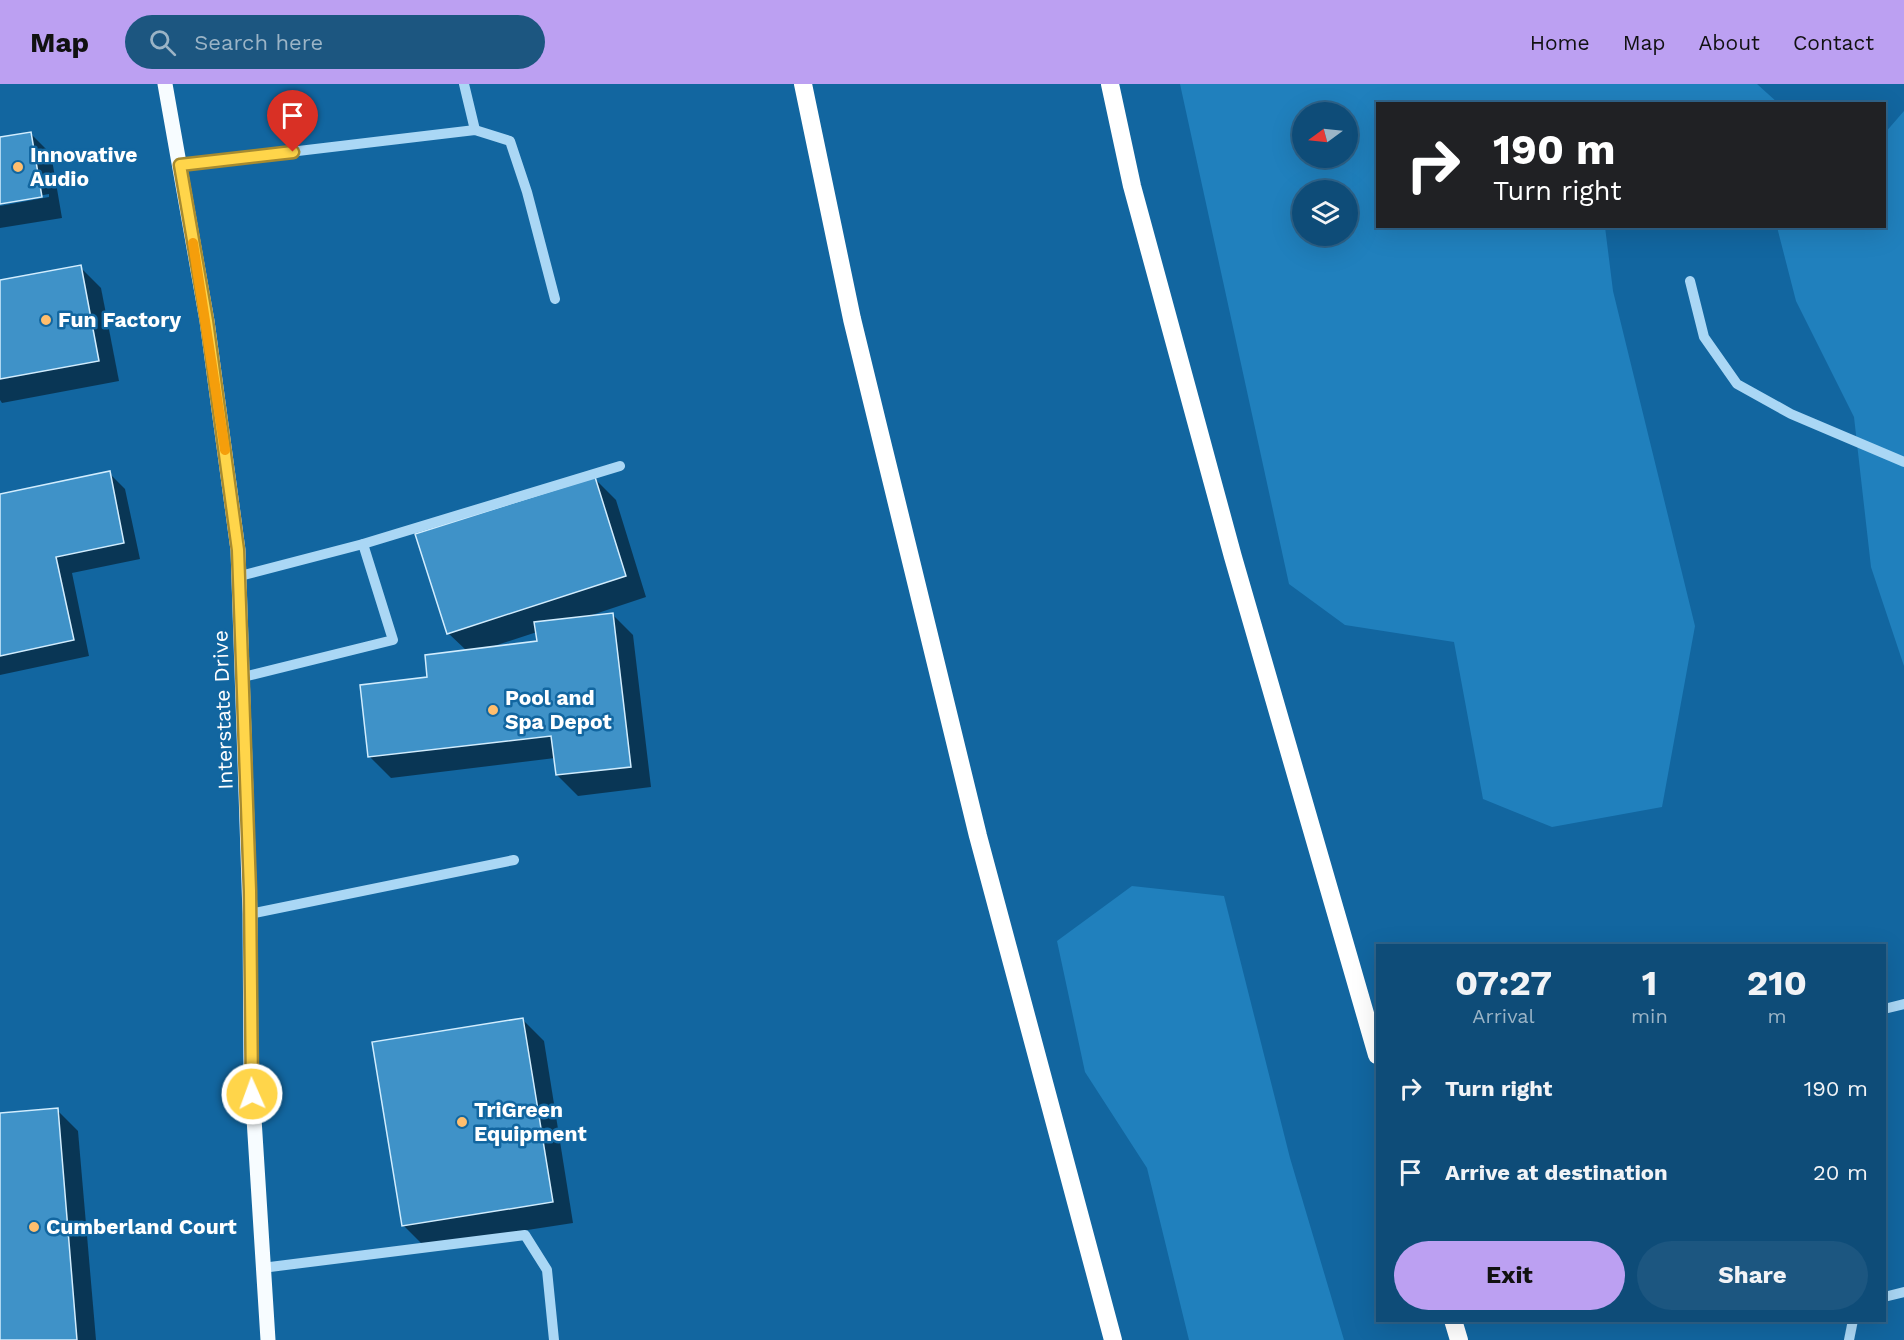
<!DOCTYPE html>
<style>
:root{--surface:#0e4c78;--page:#1c5680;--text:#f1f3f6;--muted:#9bb4c6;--line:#2e638a;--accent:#bca0f2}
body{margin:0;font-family:"Work Sans",sans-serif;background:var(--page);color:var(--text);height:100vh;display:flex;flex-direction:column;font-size:22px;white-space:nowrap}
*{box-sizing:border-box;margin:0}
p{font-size:20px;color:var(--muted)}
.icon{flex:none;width:33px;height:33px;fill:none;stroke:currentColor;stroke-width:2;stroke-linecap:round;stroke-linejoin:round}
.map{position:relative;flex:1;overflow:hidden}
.drawer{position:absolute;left:1376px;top:860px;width:510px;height:378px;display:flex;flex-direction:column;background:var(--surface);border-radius:0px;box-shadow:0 6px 24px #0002,0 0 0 2px var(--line)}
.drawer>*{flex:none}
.top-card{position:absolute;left:1376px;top:18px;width:510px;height:126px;border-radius:0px;box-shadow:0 6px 24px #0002,0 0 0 2px var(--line);background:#202124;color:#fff;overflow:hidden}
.needle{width:39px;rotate:255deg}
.fabs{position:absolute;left:1292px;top:18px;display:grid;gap:12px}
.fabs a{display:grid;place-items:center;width:66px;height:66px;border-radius:50%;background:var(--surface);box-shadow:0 6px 24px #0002,0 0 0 2px var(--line);font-size:30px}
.pin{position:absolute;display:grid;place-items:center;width:51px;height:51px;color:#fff;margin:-62px -26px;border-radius:50% 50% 50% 0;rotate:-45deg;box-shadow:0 0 6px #0007}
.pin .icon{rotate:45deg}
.me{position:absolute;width:66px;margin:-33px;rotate:358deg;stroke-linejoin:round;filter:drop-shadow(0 0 4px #0008)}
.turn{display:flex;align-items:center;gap:21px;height:126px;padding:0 18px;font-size:27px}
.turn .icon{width:78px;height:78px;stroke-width:2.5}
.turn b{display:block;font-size:42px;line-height:51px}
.eta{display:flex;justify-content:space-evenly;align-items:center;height:102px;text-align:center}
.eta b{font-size:36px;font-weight:700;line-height:42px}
.action{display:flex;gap:12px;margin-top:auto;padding:12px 18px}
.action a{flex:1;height:69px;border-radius:36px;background:var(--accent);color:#111;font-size:24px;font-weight:700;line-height:69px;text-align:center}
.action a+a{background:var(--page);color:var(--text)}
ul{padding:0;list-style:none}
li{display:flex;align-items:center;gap:18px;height:84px;padding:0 18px}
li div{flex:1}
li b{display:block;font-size:22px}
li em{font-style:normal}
header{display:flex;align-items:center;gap:36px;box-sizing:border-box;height:84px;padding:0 30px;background:var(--accent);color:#111}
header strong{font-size:28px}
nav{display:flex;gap:33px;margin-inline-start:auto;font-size:21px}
.search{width:420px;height:54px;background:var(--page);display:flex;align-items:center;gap:15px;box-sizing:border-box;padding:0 21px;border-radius:33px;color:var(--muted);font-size:22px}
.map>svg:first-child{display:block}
.green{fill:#2080bd;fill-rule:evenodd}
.shadow{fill:#0007;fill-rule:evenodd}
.building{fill:#3f92c8;stroke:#d2edfe;stroke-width:1.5}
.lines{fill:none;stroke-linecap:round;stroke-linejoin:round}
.minor{stroke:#aad7f5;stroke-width:10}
.major{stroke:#f7fcff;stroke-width:15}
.highway{stroke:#fff;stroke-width:18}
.route-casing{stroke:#a68a30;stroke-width:15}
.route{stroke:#ffd54a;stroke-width:10}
.slow{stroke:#f59e0b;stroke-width:10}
.poi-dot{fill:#ffbe6d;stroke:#1266a0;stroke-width:2}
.labels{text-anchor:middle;stroke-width:5;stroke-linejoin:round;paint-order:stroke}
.poi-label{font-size:21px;font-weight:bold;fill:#fff;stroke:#1266a0;text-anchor:start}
.street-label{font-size:21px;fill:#fff;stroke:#1266a0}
</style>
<header>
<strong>Map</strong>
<div class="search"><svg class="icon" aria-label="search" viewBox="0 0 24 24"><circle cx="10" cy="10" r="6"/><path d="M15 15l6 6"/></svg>Search here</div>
<nav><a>Home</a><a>Map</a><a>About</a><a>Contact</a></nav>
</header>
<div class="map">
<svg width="1904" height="1256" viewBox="0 0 1904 1256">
<rect width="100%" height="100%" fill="#1266a0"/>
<g class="green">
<path d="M1180,0H1757L1778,19L1377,20V142L1605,143L1613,207L1695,542L1662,723L1552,743L1483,715L1454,558L1345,541L1289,500ZM1347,28V74H1302V28ZM1302,106H1347V152H1302Z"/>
<path d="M1904,27V582L1871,483L1854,333L1796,217L1777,143L1884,142V50Z"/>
<path d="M1132,802L1224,812L1290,1074L1344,1256H1189L1147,1084L1085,988L1057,857Z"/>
</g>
<g class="shadow">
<path d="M30,49L51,70L62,134L0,144V122L49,113V110L0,119V54Z"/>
<path d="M80,183L101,204L119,297L2,319L0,316V198Z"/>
<path d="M109,389L125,405L140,475L72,489L89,572L0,591V411Z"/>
<path d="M595,395L616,416L646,513L589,532L612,530L633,551L651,703L578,712L557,691L555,674L391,694L370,673L429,594L467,567L448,549ZM537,548L538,559L491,563Z"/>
<path d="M523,936L544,957L573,1139L424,1162L403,1141Z"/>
<path d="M57,1026L78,1047L96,1256H0V1031Z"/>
</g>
<g class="building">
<path d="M31,48L42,113L0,120V53Z"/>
<path d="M81,181L99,277L0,295V196Z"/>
<path d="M110,387L124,459L56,473L74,556L0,572V410Z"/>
<path d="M595,393L626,492L447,550L415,450Z"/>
<path d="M613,529L631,683L556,691L551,652L368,673L360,601L427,593L425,571L537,557L534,538Z"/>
<path d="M523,934L553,1118L402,1142L372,958Z"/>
<path d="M58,1024L77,1256H0V1029Z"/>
</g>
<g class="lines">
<g class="minor">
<path d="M464,0L475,46"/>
<path d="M180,81L475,46L510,57L527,108L555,215"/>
<path d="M1690,197L1704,253L1737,300L1791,330L1904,378"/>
<path d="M240,492L363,460L620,382"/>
<path d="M243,593L393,556L363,460"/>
<path d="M250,830L514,776"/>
<path d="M1884,925L1904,920"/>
<path d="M262,1184L525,1151L547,1186L554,1256"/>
<path d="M1884,1213L1904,1208"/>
<path d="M1849,1256L1853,1236"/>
</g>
<path class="major" d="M165,0L207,237L238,466L250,830L251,987L268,1256"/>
<g class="highway">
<path d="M803,0L852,235L978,752L1113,1256"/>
<path d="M1110,0L1132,102L1233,473L1377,971"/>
<path d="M1453,1236L1459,1256"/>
</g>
</g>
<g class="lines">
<g class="route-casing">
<path id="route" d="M252,1010L250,807L238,466L207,237L180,81L293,68"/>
</g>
<use href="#route" class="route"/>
<path class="slow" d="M193,159L225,366"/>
</g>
<g class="poi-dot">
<circle cx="18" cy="83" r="6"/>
<circle cx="46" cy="236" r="6"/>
<circle cx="493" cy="626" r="6"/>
<circle cx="462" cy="1038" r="6"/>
<circle cx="34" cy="1143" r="6"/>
</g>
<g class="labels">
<g class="poi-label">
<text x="30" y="78">Innovative<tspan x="30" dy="24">Audio</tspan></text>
<text x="58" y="243">Fun Factory</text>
<text x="505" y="621">Pool and<tspan x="505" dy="24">Spa Depot</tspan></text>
<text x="474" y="1033">TriGreen<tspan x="474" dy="24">Equipment</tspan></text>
<text x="46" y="1150">Cumberland Court</text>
</g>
<g class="street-label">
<text transform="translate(223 626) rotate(-92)" y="7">Interstate Drive</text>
</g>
</g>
</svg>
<div class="fabs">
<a><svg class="needle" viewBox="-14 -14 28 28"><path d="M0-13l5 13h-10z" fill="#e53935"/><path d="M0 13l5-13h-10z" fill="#9bb4c6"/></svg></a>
<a><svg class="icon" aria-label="layers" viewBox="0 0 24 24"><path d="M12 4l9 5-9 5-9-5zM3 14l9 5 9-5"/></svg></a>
</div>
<div class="pin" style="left:293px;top:68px;background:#d93025"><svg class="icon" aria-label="arrive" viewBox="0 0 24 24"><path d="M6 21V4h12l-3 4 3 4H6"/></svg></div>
<svg class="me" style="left:252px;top:1010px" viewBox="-20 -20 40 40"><circle r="17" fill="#ffd54a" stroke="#fff" stroke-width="3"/><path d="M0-11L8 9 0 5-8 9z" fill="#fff"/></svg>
<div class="top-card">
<div class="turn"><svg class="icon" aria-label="right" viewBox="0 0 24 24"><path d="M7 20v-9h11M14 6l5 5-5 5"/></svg><div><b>190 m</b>Turn right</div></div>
</div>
<section class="drawer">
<div class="eta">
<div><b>07:27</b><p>Arrival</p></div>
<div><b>1</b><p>min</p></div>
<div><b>210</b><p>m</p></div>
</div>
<ul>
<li><svg class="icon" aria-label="right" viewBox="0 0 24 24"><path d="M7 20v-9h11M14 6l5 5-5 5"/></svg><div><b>Turn right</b></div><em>190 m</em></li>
<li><svg class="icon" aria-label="arrive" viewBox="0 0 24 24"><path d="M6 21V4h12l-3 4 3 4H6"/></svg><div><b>Arrive at destination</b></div><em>20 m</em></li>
</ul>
<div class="action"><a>Exit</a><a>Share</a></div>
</section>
</div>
